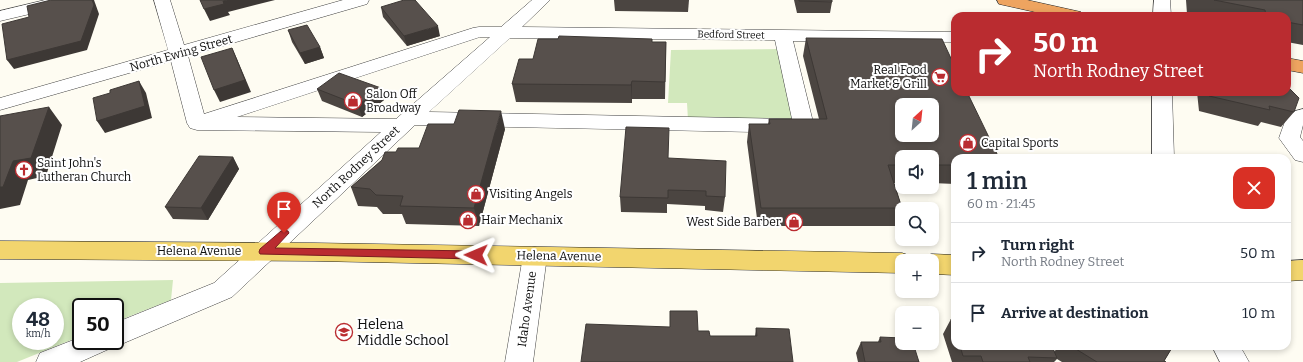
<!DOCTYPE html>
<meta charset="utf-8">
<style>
:root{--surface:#fff;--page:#f2f2f3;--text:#1f2937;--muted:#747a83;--line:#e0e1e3}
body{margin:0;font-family:Bitter,serif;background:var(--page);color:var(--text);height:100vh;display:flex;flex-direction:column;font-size:15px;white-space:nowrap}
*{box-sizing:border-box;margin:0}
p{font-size:13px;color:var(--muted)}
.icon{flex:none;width:22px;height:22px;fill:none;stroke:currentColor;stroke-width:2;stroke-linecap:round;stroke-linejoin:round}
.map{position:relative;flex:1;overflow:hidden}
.sheet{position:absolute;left:951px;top:154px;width:340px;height:196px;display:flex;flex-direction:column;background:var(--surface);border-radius:12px;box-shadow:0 2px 6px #0003}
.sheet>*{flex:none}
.banner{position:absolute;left:951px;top:12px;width:340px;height:84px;border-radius:12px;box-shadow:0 2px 6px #0003;background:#ba2c30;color:#fff;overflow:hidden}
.needle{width:26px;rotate:27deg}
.buttons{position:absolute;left:895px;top:98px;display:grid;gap:8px}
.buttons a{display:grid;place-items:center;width:44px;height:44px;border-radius:8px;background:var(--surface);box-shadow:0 2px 6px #0003;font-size:20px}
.speed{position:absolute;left:12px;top:298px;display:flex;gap:8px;font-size:20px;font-weight:700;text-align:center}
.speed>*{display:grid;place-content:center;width:52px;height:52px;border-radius:50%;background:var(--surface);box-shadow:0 2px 6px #0003;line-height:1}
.speed small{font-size:10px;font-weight:400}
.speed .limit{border:2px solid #111;border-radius:6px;background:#fff;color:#111}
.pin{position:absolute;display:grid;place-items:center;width:34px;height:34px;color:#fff;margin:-41px -17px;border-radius:50% 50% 50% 0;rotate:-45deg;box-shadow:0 0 4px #0007}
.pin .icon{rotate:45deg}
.me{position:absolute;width:44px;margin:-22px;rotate:271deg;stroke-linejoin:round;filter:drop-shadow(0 0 3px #0008)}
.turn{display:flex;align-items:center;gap:14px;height:84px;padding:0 16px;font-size:18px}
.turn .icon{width:52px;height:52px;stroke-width:2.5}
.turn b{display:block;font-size:28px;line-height:34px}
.round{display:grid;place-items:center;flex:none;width:42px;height:42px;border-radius:12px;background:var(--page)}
.summary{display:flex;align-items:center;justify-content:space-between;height:68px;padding:0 16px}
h1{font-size:24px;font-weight:600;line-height:30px}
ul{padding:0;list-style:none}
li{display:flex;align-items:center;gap:12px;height:60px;padding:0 16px;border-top:1px solid var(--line)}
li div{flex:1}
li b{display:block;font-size:15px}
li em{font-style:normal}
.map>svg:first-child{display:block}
.green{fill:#d2e8bc;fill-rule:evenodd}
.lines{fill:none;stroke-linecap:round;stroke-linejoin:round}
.minor-casing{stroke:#424242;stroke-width:1}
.major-casing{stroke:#202020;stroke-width:1}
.highway-casing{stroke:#202020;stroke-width:1}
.minor{fill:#fff;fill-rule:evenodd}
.major{fill:#f2d56e;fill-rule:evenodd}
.highway{fill:#eea460;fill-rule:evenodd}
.wall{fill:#4b4541}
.shaded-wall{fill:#3d3835}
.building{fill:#57504c;stroke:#3d3835;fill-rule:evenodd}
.route{fill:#ba2c30;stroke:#791d1f}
.labels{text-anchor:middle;stroke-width:4;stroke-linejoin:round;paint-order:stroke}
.far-street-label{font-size:10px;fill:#0f0f0f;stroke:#fff}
.street-label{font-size:12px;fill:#0f0f0f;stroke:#fff}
.poi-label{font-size:12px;fill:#0f0f0f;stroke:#fff;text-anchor:start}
.near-poi-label{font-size:14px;fill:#0f0f0f;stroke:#fff;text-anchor:start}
</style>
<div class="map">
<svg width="1303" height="362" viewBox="0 0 1303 362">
<rect width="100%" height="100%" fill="#fefcf2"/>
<g class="green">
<path d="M782,49L797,122L688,120L687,103H668L671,50Z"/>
<path d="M173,280L171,300L115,322V307H81V336L17,362H0V283ZM21,307H55V341H21Z"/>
</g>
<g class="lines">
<g class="minor-casing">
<g id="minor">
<path d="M45,0H74L72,4L0,21V11Z"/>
<path d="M154,0H170L184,45L343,0H369L367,4L188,56L204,114L473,28L479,27H501L532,0H550L522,27L955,32V42L793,41L814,126L811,131L804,133L415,125L232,297L124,343L115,346L111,345L109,349L80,362H36L40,353L81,337V341H115V323L214,283L381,132L197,130L190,128L187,123L171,61L0,110V98L168,50ZM480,37H490L396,119L237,117ZM510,38L775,40L792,119L429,112Z"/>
<path d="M1154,0H1170L1171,16H1153Z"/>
<path d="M1152,92H1172L1174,158H1152Z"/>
<path d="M1303,109V125L1300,137L1303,141V162L1295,160L1279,138L1288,113Z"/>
<path d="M535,247L544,249L547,256L533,362H505L523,256L526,249Z"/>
<path d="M1212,346H1240L1249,362H1220Z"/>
</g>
</g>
<g class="major-casing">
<g id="major">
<path d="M0,241L314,243L902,253L911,256L913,261H902V273L314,261L0,259Z"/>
<path d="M932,254L955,255V275L932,274V261H921L923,257Z"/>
<path d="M1303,260V280L1287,281V261Z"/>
</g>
</g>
<g class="highway-casing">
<g id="highway">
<path d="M997,0H1027L1081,12L1084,16H1053L999,4Z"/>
<path d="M1287,58L1303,61V73L1287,70Z"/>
</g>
</g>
<use href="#minor" class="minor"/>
<use href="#major" class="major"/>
<use href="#highway" class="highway"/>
</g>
<g class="wall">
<path d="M614,0H689L688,12L615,11Z"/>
<path d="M794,0H832V2L830,13H797Z"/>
<path d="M1186,0H1303V45L1287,42V16H1198L1187,14Z"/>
<path d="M381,7L440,36L407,46L383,17Z"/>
<path d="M288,30L320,47L324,58L305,64L292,42Z"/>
<path d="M806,38L955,158V184L932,183V157H902V183H894L902,208L896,226H758L747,142L749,124H768L769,119H819L803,56Z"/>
<path d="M652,42H666L665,99H632V103L516,102L512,84L533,59Z"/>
<path d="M317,89L384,100L362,117L322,101Z"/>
<path d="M1197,92H1287L1294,112L1281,127L1261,122L1258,126L1199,111Z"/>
<path d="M505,129L479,226L406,224L402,214H383L377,207L358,206L351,187L382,160L396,152L419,148Z"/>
<path d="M233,157L239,169L208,220L173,219L165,207Z"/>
<path d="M668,158L725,197L723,212L705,210V206L667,204V213L621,212L620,197Z"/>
<path d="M670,311L698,331L710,336H755L756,328L793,362L670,327Z"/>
<path d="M951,319H955V346H1052L1054,352L1059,346H1173L1164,361L1166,362H1062L1057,359L1054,362H952L943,334Z"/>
<path d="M880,337L919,362H858L856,353L861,342H878Z"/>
</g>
<g class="shaded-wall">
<path d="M92,0H94L99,14L87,50L14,69L7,60Z"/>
<path d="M227,0H275L228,12L230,15L210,21L204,9L223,1Z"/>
<path d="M438,26L440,36L407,46L404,36Z"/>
<path d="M320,47L324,58L305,64L300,53Z"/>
<path d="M232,48L237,59L251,92L220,102L214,90Z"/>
<path d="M139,81L146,93L152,118L105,133L97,121Z"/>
<path d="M632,81V103L631,85Z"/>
<path d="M381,88L384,100L362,117L358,105Z"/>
<path d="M49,107L62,125L46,176L28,180L20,205L0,209V187L13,161Z"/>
<path d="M501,111L505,129L479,226L474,208Z"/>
<path d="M233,157L239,169L208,220L201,208Z"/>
</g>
<g class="building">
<path d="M51,0H92L94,5L81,41L7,60L2,24L29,17L27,6Z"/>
<path d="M200,0H227L223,1L224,4L204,9Z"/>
<path d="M404,0H415L438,26L404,36L381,7Z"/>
<path d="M799,0H832V2L799,1Z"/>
<path d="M1214,0H1303V25L1287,22V16H1266L1265,10Z"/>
<path d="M307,25L320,47L300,53L288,30Z"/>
<path d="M559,36L652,39V42H666L665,82L632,81L631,85L512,84L519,59H533L538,39H558Z"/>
<path d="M806,38L942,39L955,67V92H967L999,158H955V165H932V157H902V165H888L902,208H761L749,124H770L769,119H827ZM902,105H932V135H902Z"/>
<path d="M232,48L245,80L214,90L201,57Z"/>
<path d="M339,73L381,88L358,105L317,89Z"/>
<path d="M139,81L145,106L97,121L93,98L110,93V90Z"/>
<path d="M1287,86L1299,98L1294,112L1269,106L1270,110L1209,96V92H1287Z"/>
<path d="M49,107L31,158L13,161L3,187H0V116Z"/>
<path d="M459,110L501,111L474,208L400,206L403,196L376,195L370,189L351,187L382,160L385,152H396L398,148H419L428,124H454Z"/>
<path d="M626,127L669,128L668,158L726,161L725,197L706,196V191L668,190V198L620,197Z"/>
<path d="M199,156L233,157L201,208L165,207Z"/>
<path d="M670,311H697L698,331H709L710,336H757L756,328L789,329L793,362H581L586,324L670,327Z"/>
<path d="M951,319H955V332Z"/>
<path d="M880,337L902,338V343H913L919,362H865L861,342H881Z"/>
<path d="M960,346H1052L1057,358L1028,357L1030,362H983L981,356H963Z"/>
<path d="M1071,346H1173L1164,361L1166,362H1097Z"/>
</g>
<path class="route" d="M284,230L288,231L289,233L275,248L476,251L480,252L481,255L480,258L476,259L260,254L259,252L260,249L281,231Z"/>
<defs>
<g id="supermarket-ring" transform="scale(0.9)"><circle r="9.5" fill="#fff" stroke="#ba2c30" stroke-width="1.5"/><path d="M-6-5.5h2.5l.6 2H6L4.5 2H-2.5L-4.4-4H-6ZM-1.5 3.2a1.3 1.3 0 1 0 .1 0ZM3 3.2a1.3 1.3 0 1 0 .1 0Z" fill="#ba2c30"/></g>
<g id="shop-ring" transform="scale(0.9)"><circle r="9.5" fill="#fff" stroke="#ba2c30" stroke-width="1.5"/><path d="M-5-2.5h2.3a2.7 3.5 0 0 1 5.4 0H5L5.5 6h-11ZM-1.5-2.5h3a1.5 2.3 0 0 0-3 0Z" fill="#ba2c30"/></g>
<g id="church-ring" transform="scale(0.9)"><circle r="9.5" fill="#fff" stroke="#ba2c30" stroke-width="1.5"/><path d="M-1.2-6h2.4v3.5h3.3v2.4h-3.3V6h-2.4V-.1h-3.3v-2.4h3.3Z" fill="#ba2c30"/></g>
<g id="school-ring" transform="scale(0.9)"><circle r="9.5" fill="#fff" stroke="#ba2c30" stroke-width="1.5"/><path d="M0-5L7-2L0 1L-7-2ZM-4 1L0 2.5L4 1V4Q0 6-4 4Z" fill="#ba2c30"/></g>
</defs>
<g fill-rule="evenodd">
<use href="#supermarket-ring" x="940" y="77"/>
<use href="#shop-ring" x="353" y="101"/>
<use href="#shop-ring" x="968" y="143"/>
<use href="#church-ring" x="24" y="170"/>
<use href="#shop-ring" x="476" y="194"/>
<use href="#shop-ring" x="468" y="220"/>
<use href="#shop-ring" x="794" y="222"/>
<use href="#school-ring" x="344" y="332"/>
</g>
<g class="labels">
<g class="far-street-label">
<text transform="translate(731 34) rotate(1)" y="4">Bedford Street</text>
</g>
<g class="street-label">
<text transform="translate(181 53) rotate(-16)" y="4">North Ewing Street</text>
<text transform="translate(356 167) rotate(-43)" y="4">North Rodney Street</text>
<text x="199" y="255">Helena Avenue</text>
<text transform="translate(559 256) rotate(1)" y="4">Helena Avenue</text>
<text transform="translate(527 309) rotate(-82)" y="4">Idaho Avenue</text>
</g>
<g class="poi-label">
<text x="927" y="74" text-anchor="end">Real Food<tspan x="927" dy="14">Market &amp; Grill</tspan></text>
<text x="366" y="98">Salon Off<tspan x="366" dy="14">Broadway</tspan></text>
<text x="981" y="147">Capital Sports</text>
<text x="37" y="167">Saint John's<tspan x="37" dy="14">Lutheran Church</tspan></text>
<text x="489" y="198">Visiting Angels</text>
<text x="481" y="224">Hair Mechanix</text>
<text x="781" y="226" text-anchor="end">West Side Barber</text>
</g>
<g class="near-poi-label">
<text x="357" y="329">Helena<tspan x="357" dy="16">Middle School</tspan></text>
</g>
</g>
</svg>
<div class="buttons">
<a><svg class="needle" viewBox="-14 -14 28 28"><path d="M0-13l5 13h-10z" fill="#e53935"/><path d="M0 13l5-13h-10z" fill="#747a83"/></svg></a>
<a><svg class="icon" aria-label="sound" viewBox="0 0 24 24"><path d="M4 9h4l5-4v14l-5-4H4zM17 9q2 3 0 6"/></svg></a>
<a><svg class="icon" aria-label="search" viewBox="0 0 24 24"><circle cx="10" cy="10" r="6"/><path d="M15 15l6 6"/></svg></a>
<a>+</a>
<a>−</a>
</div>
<div class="speed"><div>48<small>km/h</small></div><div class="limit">50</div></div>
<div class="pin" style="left:284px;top:233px;background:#d93025"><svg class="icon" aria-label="arrive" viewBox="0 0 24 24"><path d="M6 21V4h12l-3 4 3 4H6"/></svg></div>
<svg class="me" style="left:476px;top:255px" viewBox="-20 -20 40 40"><path d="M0-17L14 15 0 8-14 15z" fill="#ba2c30" stroke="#fff" stroke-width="4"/></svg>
<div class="banner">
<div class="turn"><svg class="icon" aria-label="right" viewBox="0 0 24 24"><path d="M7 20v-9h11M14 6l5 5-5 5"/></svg><div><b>50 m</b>North Rodney Street</div></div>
</div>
<section class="sheet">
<div class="summary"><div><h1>1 min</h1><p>60 m · 21:45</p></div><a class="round" style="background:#d93025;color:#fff"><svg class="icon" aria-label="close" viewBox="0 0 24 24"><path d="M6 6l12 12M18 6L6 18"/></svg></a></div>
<ul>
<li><svg class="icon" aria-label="right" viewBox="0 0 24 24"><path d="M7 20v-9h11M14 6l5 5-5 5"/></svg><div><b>Turn right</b><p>North Rodney Street</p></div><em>50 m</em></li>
<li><svg class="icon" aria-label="arrive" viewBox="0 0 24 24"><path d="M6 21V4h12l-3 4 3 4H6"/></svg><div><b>Arrive at destination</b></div><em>10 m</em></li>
</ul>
</section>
</div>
